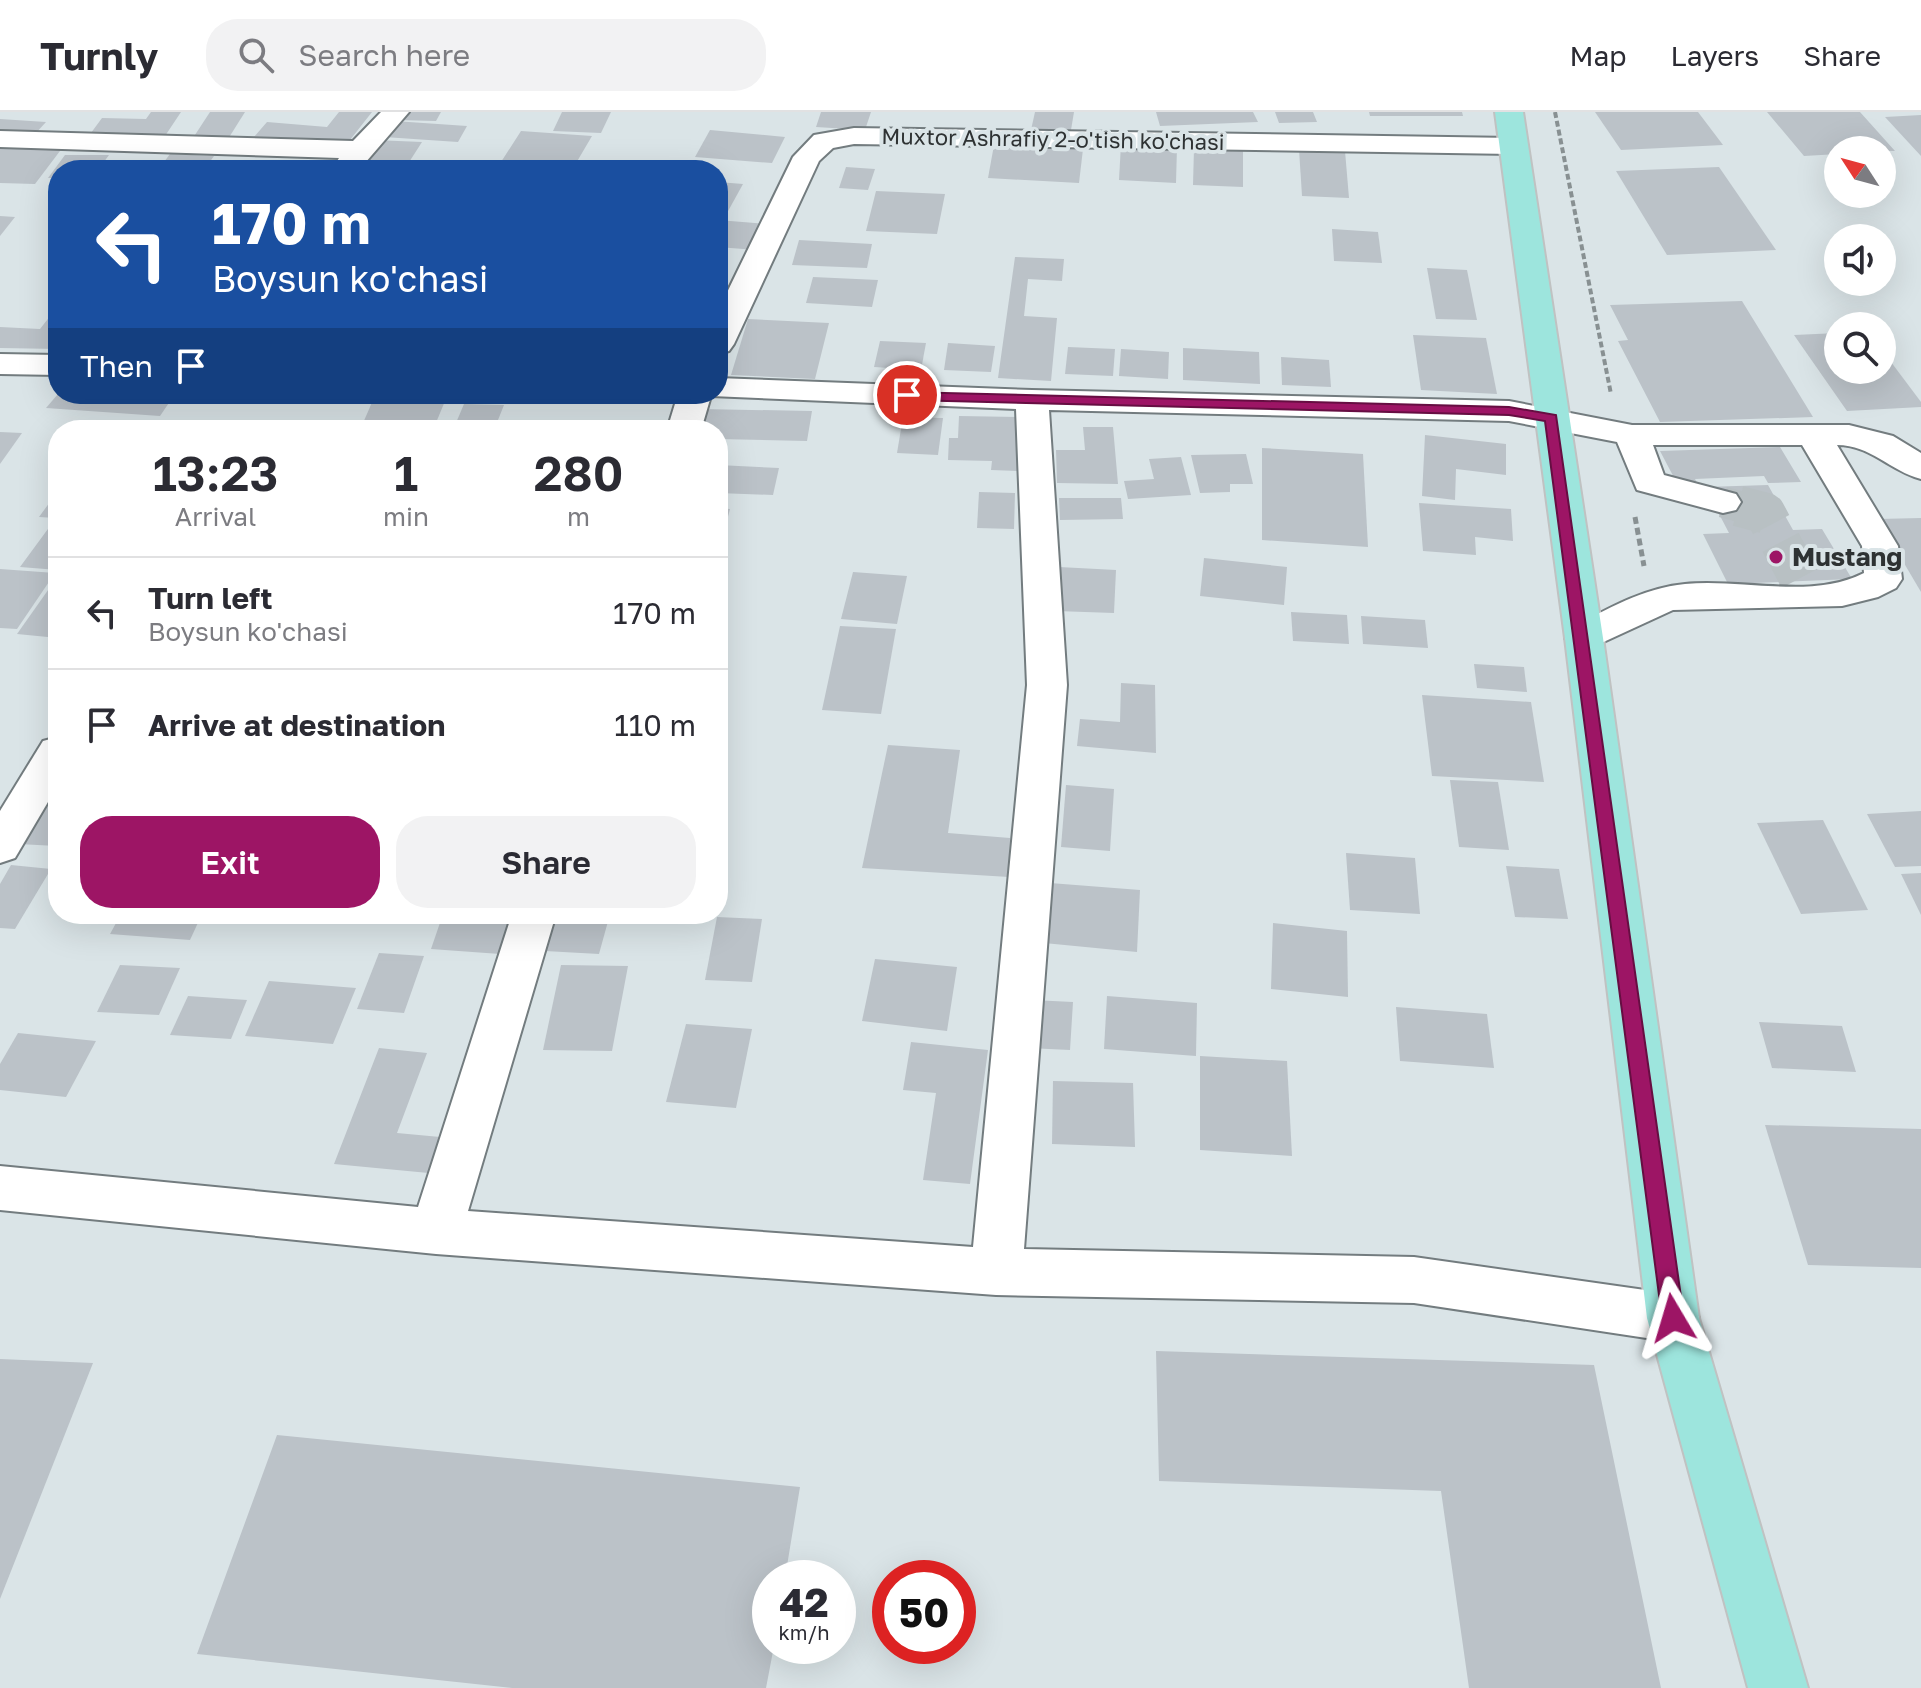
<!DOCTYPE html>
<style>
:root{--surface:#fff;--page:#f2f2f3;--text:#2b2b33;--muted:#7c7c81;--line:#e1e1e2;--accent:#9d1565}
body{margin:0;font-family:"Golos Text",sans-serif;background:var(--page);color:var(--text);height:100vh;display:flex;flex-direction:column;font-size:30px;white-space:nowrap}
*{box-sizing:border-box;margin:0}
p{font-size:26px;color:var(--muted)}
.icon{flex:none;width:44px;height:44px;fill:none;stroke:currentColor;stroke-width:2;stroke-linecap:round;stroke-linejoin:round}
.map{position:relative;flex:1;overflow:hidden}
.details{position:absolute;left:48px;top:308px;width:680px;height:504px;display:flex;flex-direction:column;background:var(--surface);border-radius:32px;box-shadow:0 8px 32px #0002}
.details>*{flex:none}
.top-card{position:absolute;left:48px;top:48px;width:680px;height:244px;border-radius:32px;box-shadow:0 8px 32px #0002;background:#1a4fa0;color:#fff;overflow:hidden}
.needle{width:52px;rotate:306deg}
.tools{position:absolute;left:1824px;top:24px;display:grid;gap:16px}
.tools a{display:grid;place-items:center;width:72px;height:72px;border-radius:50%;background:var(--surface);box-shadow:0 8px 32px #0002;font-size:40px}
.speed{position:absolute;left:752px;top:1448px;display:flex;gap:16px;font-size:40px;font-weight:700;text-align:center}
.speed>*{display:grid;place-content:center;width:104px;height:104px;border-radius:50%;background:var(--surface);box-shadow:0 8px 32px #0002;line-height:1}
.speed small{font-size:20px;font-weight:400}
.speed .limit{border:12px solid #d22;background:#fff;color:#111}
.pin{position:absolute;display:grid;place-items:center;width:68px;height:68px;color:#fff;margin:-34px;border:4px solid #fff;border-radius:50%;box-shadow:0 2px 8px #0007}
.me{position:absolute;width:88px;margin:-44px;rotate:353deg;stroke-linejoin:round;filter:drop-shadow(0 0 6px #0008)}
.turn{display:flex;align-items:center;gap:28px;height:168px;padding:0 32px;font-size:36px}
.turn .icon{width:104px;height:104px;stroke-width:2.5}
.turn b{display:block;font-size:56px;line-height:68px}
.then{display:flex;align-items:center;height:76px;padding:0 32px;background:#0003;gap:16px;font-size:30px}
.eta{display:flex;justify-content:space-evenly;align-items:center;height:136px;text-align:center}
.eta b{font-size:48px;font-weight:600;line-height:56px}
.primary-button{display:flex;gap:16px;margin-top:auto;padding:16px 32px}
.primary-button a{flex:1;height:92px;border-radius:32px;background:var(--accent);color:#fff;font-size:32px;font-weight:600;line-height:92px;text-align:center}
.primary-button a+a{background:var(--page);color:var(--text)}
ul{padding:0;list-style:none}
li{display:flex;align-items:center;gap:24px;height:112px;padding:0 32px;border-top:2px solid var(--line)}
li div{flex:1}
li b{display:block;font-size:30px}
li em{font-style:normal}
header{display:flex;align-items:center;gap:48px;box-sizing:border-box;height:112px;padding:0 40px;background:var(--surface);border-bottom:2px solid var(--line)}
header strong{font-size:38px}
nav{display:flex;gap:44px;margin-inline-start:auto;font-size:28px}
.search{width:560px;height:72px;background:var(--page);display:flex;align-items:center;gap:20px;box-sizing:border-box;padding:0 28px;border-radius:32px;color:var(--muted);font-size:30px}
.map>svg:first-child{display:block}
.building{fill:#bbc2c8}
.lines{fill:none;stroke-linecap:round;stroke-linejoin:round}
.minor-tunnel-far1{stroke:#b8c0c3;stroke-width:31;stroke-dasharray:31 16;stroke-linecap:butt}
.minor-tunnel{stroke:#b8c0c3;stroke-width:41;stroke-dasharray:41 20;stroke-linecap:butt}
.minor-casing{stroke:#737c7f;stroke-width:4}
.major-casing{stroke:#c0c2c2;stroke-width:4}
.path-far1{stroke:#889092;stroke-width:4;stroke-dasharray:6 3;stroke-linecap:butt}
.path{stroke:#889092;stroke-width:5;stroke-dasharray:7 4;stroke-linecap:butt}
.minor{fill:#fff;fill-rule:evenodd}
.major{fill:#9de5dd;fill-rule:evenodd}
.route{fill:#9d1565;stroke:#660e42;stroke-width:2}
.poi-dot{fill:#9d1565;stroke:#dae4e7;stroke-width:3}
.labels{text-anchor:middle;stroke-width:8;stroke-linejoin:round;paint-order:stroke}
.far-street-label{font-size:22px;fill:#2e3233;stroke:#dae4e7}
.poi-label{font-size:26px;font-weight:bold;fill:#2e3233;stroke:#dae4e7;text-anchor:start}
</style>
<header>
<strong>Turnly</strong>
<div class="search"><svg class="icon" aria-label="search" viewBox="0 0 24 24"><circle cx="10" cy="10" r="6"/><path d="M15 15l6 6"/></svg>Search here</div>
<nav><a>Map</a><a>Layers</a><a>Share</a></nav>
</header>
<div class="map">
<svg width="1921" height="1576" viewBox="0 0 1921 1576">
<rect width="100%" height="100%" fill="#dae4e7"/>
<g class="building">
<path d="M151,0H181L163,27L88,25L102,6L146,7Z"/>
<path d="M210,0H245L228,27L193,26Z"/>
<path d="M339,0H372L346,33L254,25L267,10L327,15Z"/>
<path d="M402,0H441L436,9L397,8Z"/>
<path d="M562,0H611L601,21L553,19Z"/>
<path d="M821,0H871L865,18L816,15Z"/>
<path d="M1035,0H1074L1071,18H1031Z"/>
<path d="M1156,0H1253L1258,10L1160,14Z"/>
<path d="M1275,0H1313L1317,10L1279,11Z"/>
<path d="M1369,0H1462L1463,4H1370Z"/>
<path d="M1595,0H1698L1723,33L1621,38Z"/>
<path d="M1767,0H1860L1895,39L1838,38V42L1804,44Z"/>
<path d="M1921,3V44L1885,5Z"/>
<path d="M0,7L46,10L35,22L0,21Z"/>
<path d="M394,9L467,14L458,30L384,25Z"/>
<path d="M710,18L785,25L772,51L695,45Z"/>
<path d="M521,19L592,24L572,58H482L487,49L501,50Z"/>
<path d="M374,28L422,30L404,58H355Z"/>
<path d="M1121,32L1177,35L1176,71L1119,68Z"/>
<path d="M994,33L1083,37L1079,71L988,66Z"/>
<path d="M0,34L63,35L35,72L0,71Z"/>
<path d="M1194,36L1243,38V75L1193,73Z"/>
<path d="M1299,37L1345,39L1349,86L1302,84Z"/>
<path d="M170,42L214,44L204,58H158Z"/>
<path d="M65,43H109L98,58H58V66H48Z"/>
<path d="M846,55L875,57L868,78L839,76Z"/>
<path d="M1719,55L1776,138L1667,143L1616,59Z"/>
<path d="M718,70L743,72L727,101L718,100Z"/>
<path d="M876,79L945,82L937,122L866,119Z"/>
<path d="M0,104L15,105L0,124Z"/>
<path d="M718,108L767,112L756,138L718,135Z"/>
<path d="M1332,117L1378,120L1382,151L1334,149Z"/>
<path d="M799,128L872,132L867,156L792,153Z"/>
<path d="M1015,145L1064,147L1062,169L1028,167L1024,204L1057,206L1051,269L998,266Z"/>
<path d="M1427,156L1467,158L1477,208L1436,207Z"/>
<path d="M813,165L878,168L872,195L806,191Z"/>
<path d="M1742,189L1813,305L1660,310L1618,229L1628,228L1610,193Z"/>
<path d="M58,194V237L0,236V215L40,217Z"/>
<path d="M748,207L829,211L815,267L731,263Z"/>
<path d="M1838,221V258H1882V238L1921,290V295L1847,299L1794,223Z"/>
<path d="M1413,223L1486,226L1497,282L1421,278Z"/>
<path d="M880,229L926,231L921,258L874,255Z"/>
<path d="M948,231L995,234L991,260L944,258Z"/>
<path d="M1068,235L1115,237L1113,264L1065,262Z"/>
<path d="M1183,236L1259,240L1260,272L1183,268Z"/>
<path d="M1121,237L1169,240L1168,267L1119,264Z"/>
<path d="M1281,245L1329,248L1331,275L1282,273Z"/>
<path d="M58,282H175L160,304L46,296Z"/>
<path d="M373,288L445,289L433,318H360Z"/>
<path d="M464,292L504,293L494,318H453Z"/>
<path d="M701,297L812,299L807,329L718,327V318H696Z"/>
<path d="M959,304L1021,305V359L991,358L992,349L948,348L949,326H958Z"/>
<path d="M903,305L943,306L938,343L897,341Z"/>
<path d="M1083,315H1113L1118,372L1057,371L1056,338H1085Z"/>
<path d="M0,320L22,321L0,352Z"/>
<path d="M1425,323L1506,332V363L1456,357L1455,388L1422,384Z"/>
<path d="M1780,335L1801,370L1768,371L1764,364L1695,367L1700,376L1680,377L1660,339Z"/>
<path d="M1262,336L1363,342L1368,435L1262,428Z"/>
<path d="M1246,342L1253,372H1230V380L1200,381L1191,343Z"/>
<path d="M1181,345L1191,383L1128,387L1124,369L1154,367L1149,347Z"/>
<path d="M718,353L779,356L773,383L718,381Z"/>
<path d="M1768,373L1793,418L1822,417L1852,467L1728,472L1703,422L1729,421L1705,375Z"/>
<path d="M58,379V458L20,455L56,406L39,405Z"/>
<path d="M979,380L1015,381L1014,417L977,416Z"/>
<path d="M1059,386H1121L1123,407L1060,408Z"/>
<path d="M1419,391L1511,397L1513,429L1475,425L1476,443L1423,439Z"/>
<path d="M718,396L730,397L719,440H718Z"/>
<path d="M1921,406V480L1878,407Z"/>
<path d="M1204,446L1287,455L1284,493L1200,484Z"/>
<path d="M1059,455L1116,458L1114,501L1056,499Z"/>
<path d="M0,457L55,461L17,517L0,516Z"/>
<path d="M853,460L907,464L897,512L841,507Z"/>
<path d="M58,464V526L17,522Z"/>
<path d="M1291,500L1347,503L1349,532L1293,529Z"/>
<path d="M1361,504L1425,508L1428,536L1363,532Z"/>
<path d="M840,514L896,517L881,602L822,598Z"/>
<path d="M1474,552L1524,555L1527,580L1477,576Z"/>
<path d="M1121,571L1155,573L1156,641L1077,634L1080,607L1120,610Z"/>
<path d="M1422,583L1531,590L1544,670L1432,664Z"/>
<path d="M888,633L960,638L948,721L1010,726L1009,765L862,756Z"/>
<path d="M1450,668L1498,670L1509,738L1459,735Z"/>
<path d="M1066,673L1114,677L1110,739L1061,735Z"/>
<path d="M39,694L58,695L57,734L18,732Z"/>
<path d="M1921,699V754L1895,755L1867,702Z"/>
<path d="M1823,708L1868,798L1801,802L1757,711Z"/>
<path d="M1346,741L1415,746L1420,802L1350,798Z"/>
<path d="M11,753L51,757L15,817L0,816V772Z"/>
<path d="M1506,754L1559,757L1568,807L1515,805Z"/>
<path d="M1921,761V803L1901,762Z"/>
<path d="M1050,771L1140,778L1137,840L1044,831Z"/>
<path d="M121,802H202L190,828L110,822Z"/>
<path d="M443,802H513L500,842L431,837Z"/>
<path d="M556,802H610L599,842L545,839Z"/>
<path d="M717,805L762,807L752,870L705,868Z"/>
<path d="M1273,811L1347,819L1348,885L1271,877Z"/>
<path d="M379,841L424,844L404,901L357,897Z"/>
<path d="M875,847L957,855L947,919L862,909Z"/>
<path d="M120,853L180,856L159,903L97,900Z"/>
<path d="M561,853L628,854L612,939L543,938Z"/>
<path d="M269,869L356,876L333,932L245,924Z"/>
<path d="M188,884L247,888L231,927L170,923Z"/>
<path d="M1107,884L1197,891L1196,944L1104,937Z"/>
<path d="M1032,888L1073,890L1070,938L1028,936Z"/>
<path d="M1396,895L1487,902L1494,956L1400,949Z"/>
<path d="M1759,910L1842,914L1856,960L1772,956Z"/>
<path d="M686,912L752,917L736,996L666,990Z"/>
<path d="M18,921L96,929L66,985L0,978V952Z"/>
<path d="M911,930L988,938L970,1072L923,1068L936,981L903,978Z"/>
<path d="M379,936L427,941L397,1021L451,1026L439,1062L334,1052Z"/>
<path d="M1200,944L1287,949L1292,1044L1200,1038Z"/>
<path d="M1053,969L1133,971L1135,1035L1052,1032Z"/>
<path d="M1765,1013L1921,1017V1156L1808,1153Z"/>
<path d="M1156,1239L1594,1253L1661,1576H1469L1441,1379L1159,1369Z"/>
<path d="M0,1247L93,1251L0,1487Z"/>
<path d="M277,1323L800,1375L785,1466H770V1534H774L766,1576H512L197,1542Z"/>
</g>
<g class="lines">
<path class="minor-tunnel-far1" d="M1723,390L1745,396"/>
<path class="minor-tunnel" d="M1738,394L1765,401L1809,484"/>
<g class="minor-casing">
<g id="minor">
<path d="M381,0H409L359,58H331L339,46L0,35V19L353,29Z"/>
<path d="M854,16L1513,26L1523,28L1527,34L1523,40L1513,42L854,32L833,36L819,49L734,232L729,239L718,242V199L793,45L814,23Z"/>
<path d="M0,242L58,243V263L0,262Z"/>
<path d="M718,266L1032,278L1509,289L1632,313H1849L1893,324L1921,341V367C1890,359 1871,333 1837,333L1898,434L1902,467L1896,476L1878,485L1842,494L1673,498L1584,539L1570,535L1565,526L1570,517C1607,497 1643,476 1685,472C1742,466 1811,488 1864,461L1862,434L1802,333H1653L1664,363L1736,382L1741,390L1736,398L1723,401L1637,378L1617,330L1509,309L1049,298L1067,573L1024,1137L1414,1145L1673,1182L1692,1189L1699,1206L1692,1223L1673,1230L1414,1191L996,1183L436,1142L0,1098V1054L418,1095L512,802H556L468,1099L973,1135L1027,573L1016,297L711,284L701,318H667L678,282H718Z"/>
<path d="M58,625V673L15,746L0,751V699L43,629Z"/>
</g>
</g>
<g class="major-casing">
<path id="major" d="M1495,0H1523L1603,526L1699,1206L1808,1576H1748L1647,1206L1565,526Z"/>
</g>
<path class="path-far1" d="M1555,0L1611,282"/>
<path class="path" d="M1635,405L1644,454"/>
<use href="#minor" class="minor"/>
<use href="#major" class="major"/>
</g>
<path class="route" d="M902,280L1509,295L1556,303L1684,1206L1680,1213L1673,1216L1665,1213L1662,1206L1545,309L1509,303L907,288L902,286Z"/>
<circle class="poi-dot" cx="1776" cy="445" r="8"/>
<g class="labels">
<g class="far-street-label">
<text transform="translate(1053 27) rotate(1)" y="8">Muxtor Ashrafiy 2-o'tish ko'chasi</text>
</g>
<g class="poi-label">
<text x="1792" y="454">Mustang</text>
</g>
</g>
</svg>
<div class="tools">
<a><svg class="needle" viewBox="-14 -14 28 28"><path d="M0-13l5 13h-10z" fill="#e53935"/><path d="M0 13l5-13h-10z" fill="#7c7c81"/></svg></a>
<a><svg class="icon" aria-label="sound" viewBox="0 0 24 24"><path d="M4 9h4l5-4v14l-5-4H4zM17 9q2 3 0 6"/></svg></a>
<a><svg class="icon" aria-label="search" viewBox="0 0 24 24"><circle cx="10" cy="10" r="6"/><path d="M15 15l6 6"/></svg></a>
</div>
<div class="speed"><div>42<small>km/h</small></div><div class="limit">50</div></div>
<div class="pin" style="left:907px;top:283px;background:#d93025"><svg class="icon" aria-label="arrive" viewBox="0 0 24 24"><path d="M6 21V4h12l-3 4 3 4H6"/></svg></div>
<svg class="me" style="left:1673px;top:1206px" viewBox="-20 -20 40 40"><path d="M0-17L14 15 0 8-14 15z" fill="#9d1565" stroke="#fff" stroke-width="4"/></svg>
<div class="top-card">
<div class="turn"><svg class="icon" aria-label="left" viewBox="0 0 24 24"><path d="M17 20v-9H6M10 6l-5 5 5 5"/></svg><div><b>170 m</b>Boysun ko'chasi</div></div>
<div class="then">Then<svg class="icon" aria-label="arrive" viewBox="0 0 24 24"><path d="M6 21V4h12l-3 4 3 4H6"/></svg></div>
</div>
<section class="details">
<div class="eta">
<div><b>13:23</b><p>Arrival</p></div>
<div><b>1</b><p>min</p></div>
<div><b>280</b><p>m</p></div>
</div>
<ul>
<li><svg class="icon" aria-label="left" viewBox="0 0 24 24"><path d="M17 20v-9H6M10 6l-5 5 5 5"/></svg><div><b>Turn left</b><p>Boysun ko'chasi</p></div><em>170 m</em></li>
<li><svg class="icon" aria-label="arrive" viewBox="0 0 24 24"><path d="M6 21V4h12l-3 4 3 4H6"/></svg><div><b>Arrive at destination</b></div><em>110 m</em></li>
</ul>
<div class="primary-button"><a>Exit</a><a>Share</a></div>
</section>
</div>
